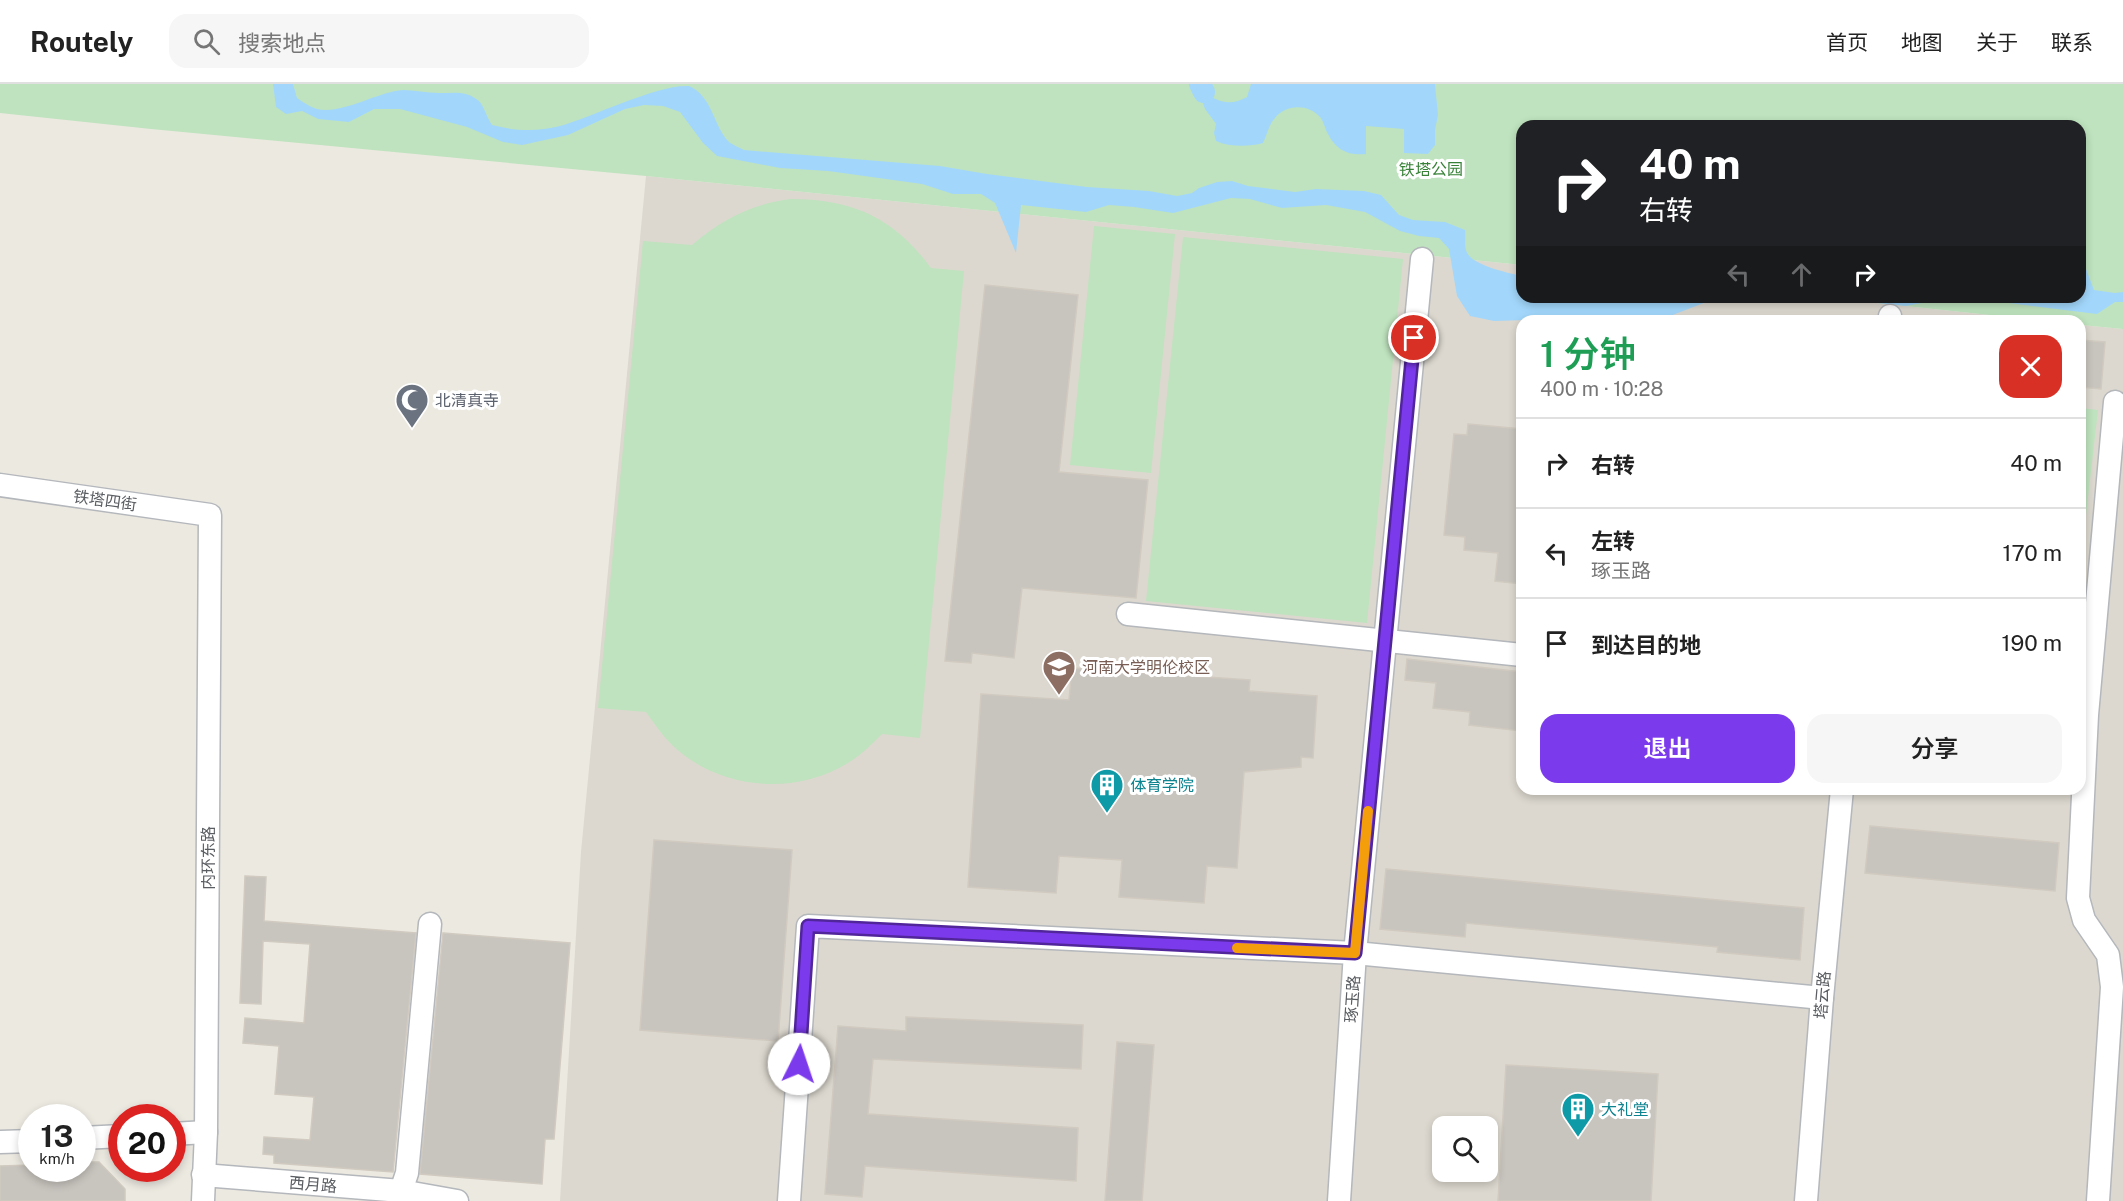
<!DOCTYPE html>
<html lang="zh">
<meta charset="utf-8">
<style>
:root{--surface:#fff;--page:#f6f6f6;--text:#222;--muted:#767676;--line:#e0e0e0;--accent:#7c3aed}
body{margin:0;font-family:"Public Sans","Noto Sans SC",sans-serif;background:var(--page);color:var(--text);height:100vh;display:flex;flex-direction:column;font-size:22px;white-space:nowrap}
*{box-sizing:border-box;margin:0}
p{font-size:20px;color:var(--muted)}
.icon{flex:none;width:33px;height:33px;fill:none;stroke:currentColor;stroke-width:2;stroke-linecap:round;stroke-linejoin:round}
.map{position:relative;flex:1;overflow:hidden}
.panel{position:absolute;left:1516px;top:231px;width:570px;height:480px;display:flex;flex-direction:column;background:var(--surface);border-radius:18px;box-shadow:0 3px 9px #0003}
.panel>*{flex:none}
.banner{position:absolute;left:1516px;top:36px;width:570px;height:183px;border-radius:18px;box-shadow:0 3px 9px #0003;background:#202124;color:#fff;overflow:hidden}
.tools{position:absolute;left:1432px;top:1032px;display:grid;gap:12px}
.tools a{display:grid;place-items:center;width:66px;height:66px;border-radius:12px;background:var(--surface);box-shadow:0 3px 9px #0003;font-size:30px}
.speed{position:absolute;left:18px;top:1020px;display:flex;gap:12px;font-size:30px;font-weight:700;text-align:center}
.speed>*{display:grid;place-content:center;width:78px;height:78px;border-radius:50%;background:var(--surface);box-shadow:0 3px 9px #0003;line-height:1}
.speed small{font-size:15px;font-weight:400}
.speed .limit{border:9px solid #d22;background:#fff;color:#111}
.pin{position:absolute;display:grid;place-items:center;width:51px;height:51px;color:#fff;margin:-26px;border:3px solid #fff;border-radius:50%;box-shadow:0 2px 6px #0007}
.me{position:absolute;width:66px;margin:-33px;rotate:4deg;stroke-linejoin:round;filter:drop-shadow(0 0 4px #0008)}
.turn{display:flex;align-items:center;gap:21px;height:126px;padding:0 24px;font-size:27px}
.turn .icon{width:78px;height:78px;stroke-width:2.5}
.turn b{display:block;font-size:42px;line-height:51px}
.lanes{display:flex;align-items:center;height:57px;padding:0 24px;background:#0003;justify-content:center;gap:30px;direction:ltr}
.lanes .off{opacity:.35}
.round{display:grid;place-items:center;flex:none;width:63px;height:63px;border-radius:18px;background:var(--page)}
.headline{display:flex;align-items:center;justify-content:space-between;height:102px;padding:0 24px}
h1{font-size:36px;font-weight:600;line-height:45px;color:#1e9e55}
.primary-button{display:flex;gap:12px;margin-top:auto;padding:12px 24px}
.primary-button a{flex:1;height:69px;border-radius:18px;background:var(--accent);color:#fff;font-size:24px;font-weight:600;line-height:69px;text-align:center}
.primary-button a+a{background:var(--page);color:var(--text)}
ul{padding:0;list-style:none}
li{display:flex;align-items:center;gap:18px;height:90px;padding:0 24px;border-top:2px solid var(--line)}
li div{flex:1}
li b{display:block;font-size:22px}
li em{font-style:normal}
header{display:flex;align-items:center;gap:36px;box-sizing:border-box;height:84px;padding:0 30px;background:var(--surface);border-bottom:2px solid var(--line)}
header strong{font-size:28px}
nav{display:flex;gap:33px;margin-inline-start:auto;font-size:21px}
.search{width:420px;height:54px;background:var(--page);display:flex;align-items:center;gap:15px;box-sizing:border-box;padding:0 21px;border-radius:18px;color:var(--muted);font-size:22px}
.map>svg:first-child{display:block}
.education{fill:#dcd8cf;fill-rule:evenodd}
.green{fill:#bfe3be}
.water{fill:#a2d7fb}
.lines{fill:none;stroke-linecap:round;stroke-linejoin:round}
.canal{stroke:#a2d7fb;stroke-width:22}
.building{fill:#c8c4be;stroke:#d0cac0;stroke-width:1.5}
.minor-casing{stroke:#b4b7bb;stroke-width:25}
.minor{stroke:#fff;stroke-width:22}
.route-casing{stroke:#51269a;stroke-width:15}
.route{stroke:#7c3aed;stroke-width:10}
.slow{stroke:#f59e0b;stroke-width:10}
.labels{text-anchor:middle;stroke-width:6;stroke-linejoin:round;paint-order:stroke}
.park-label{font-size:16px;fill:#388238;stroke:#fff}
.worship-label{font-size:16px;fill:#5b616d;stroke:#fff;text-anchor:start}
.street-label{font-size:16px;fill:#5a5d61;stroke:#fff}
.education-label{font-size:16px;fill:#785e54;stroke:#fff;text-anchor:start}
.culture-label{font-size:16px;fill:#0d838f;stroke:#fff;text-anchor:start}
</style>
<header>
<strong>Routely</strong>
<div class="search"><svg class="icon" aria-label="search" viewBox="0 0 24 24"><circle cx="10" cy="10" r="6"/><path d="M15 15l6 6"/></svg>搜索地点</div>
<nav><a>首页</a><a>地图</a><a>关于</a><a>联系</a></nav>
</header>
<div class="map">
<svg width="2123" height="1117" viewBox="0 0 2123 1117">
<rect width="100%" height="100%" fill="#ece9e1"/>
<path class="education" d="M646,92L1522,181V213H1821L2046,237H1522V705H2080L2081,241L2123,245V1117H1651L1658,990L1506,981L1498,1117H560L581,768ZM1443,1042H1488V1088H1443Z"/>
<g class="green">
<path d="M0,0H2123V245L2081,241L2080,237H2046L1821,213H2080V42H1522V181L646,92L151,45L0,29Z"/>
<path d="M791,115C853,115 894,134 931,184L964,187L920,654L882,650C872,660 862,670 851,677C796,713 719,706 672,661C662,651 654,639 646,628L598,624L643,157L692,161C722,135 752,120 791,115Z"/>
<path d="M1094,142L1175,150L1151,389L1070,381Z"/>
<path d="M1183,153L1403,175L1367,539L1146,517Z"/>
<path d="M2081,324L2098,326L2081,475L2080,324Z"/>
</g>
<g class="water">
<path d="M273,0H293L297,14C303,18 310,23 317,25C341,31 377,8 403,6C414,6 427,9 439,9C454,9 466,6 479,17C484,22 487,34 492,41C515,47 536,48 560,42C592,33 658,0 689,2C712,12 713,40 728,57C732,61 739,63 744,66L940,82L987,90L1087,103L1149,107L1177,112L1192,109L1199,104L1217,98L1232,97L1248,102L1295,108L1316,105L1364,107L1381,111L1399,131L1413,136L1445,138L1465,146C1466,152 1464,160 1466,166C1469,181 1509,189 1522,192V213H1713L1709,217L1657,237H1562L1538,232L1528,236L1494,237L1470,232L1457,212L1449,165L1439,154L1419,152L1400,147L1365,128L1326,121L1282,124L1250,115L1231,114L1173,129L1134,123L1109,121L1086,128L1021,121L1016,169L995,119L981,110H953L922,100L828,87L780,84L717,72L703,59L680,28L663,22L644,21L625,25L568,51L522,61L503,58L467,43L400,25H374L349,38L318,35L302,27L286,30L276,23Z"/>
<path d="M1251,0H1435L1438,31L1435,46V61L1428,70L1404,69V45L1366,42V70C1348,72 1336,66 1328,50C1325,45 1324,38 1320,33C1308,20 1286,20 1275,34C1269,40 1267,51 1263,59C1249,63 1229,63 1216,57L1214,49L1216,40L1205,25L1200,11L1204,8C1219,19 1231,22 1247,13Z"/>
<path d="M2081,177H2083L2094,206L2115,209L2123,208V218H2115L2097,230L2009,219L1932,217L1906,222L1821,213H2080Z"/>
</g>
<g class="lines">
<path class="canal" d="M1200,0L1204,8"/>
</g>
<g class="building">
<path d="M985,201L1078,211L1059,388L1148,396L1136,514L1022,504L1014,574L972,569L971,579L945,577Z"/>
<path d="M2080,256L2105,258L2101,305L2080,303Z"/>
<path d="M1468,340L1522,345V500L1495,497L1498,469L1464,466L1465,453L1444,451L1454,350L1467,351Z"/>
<path d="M1407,575L1522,588V647L1469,641L1470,628L1433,624L1436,599L1405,596Z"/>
<path d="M1072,584L1250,596L1249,607L1317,612L1313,674L1301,673V683L1244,688L1237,784L1207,782L1204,819L1119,813L1122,776L1059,772L1056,809L968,803L981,610L1069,616Z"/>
<path d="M1870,742L2059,759L2055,807L1865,789Z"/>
<path d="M654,756L792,766L778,957L640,946Z"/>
<path d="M1386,785L1804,824L1800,876L1717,868L1718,863L1466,839L1465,853L1380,845Z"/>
<path d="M245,792L266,793L264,837L416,849L393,1088L274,1079V1071L263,1070L264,1053L310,1056L314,1013L275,1010L279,962L243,959L245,934L304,939L310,860L263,857L261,920L240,919Z"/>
<path d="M443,849L570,859L554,1055H545L542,1100L420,1090Z"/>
<path d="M906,933L1083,941L1081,985L873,975L868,1030L1078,1044L1076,1097L865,1082L862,1113L825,1110L838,942L906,947Z"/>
<path d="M1117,958L1154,961L1142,1117H1105Z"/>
<path d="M1506,981L1658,990L1651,1117H1498Z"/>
<path d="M82,1078H99L125,1105V1117H0V1082L32,1081V1084H82Z"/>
</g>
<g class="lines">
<g class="minor-casing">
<g id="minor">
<path d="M1890,237V232"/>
<path d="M0,401L210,431L206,1048L203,1117"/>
<path d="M1128,530L1522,571"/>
<path d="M172,1050L206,1048"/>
<path d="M82,1054L122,1052"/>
<path d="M0,1058L32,1057"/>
<path d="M203,1091L401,1107L457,1117"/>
<path d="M401,1117V1107L407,1089L430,840"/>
<path d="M789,1117L808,842L1355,869L1822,914"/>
<path d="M1339,1117L1355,869L1422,175"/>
<path d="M1806,1117L1822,914L1842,705"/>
<path d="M2098,1117L2112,903L2108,871L2084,836L2078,814L2087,631L2115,318"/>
</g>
</g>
<use href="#minor" class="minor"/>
</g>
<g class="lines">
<g class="route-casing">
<path id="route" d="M799,980L808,842L1355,869L1414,254"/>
</g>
<use href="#route" class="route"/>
<path class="slow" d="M1237,864L1355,869L1368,727"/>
</g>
<defs>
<g id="mosque-pin" transform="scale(1.725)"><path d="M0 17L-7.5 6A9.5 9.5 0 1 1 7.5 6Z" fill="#6b7280" stroke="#fff"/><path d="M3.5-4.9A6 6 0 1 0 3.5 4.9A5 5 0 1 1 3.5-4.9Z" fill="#fff"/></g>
<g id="university-pin" transform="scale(1.725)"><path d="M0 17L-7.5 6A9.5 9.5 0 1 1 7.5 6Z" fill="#8d6e63" stroke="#fff"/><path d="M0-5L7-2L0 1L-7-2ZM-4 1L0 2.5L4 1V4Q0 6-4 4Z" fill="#fff"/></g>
<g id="building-pin" transform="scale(1.725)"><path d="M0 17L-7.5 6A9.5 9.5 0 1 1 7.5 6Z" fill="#0f9aa8" stroke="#fff"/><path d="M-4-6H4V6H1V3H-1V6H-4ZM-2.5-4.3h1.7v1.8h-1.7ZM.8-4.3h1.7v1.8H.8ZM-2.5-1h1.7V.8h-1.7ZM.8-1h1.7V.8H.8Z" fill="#fff"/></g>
</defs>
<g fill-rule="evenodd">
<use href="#mosque-pin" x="412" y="316"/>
<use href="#university-pin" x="1059" y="583"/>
<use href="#building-pin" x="1107" y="701"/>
<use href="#building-pin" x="1578" y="1025"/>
</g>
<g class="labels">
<g class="park-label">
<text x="1431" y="91">铁塔公园</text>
</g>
<g class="worship-label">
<text x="435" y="322">北清真寺</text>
</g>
<g class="street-label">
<text transform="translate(105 416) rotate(8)" y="6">铁塔四街</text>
<text transform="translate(208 774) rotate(-90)" y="6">内环东路</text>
<text transform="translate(1822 911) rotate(-85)" y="6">塔云路</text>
<text transform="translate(1352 915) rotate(-86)" y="6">琢玉路</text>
<text transform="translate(313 1100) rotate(5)" y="6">西月路</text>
</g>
<g class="education-label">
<text x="1082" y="589">河南大学明伦校区</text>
</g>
<g class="culture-label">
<text x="1130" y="707">体育学院</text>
<text x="1601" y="1031">大礼堂</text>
</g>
</g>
</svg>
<div class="tools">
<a><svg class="icon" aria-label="search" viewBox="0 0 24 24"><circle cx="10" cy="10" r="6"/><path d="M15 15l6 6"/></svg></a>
</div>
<div class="speed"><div>13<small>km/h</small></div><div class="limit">20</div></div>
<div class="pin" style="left:1414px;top:254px;background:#d93025"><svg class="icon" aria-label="arrive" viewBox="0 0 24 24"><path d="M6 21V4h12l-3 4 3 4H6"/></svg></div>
<svg class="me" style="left:799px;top:980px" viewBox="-20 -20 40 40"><circle r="19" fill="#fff"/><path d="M0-13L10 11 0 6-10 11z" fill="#7c3aed"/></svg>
<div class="banner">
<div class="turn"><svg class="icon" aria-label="right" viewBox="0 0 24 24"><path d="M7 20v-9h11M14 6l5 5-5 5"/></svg><div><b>40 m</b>右转</div></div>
<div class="lanes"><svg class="icon off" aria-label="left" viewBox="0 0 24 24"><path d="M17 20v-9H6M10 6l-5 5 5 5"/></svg><svg class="icon off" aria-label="ahead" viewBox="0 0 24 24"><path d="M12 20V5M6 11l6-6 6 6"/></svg><svg class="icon" aria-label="right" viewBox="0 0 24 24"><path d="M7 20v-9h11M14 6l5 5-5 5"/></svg></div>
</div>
<section class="panel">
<div class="headline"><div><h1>1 分钟</h1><p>400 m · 10:28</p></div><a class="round" style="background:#d93025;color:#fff"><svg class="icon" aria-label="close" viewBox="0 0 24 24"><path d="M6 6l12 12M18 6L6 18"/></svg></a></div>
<ul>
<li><svg class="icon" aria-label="right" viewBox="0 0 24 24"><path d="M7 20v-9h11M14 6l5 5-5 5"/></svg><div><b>右转</b></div><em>40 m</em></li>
<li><svg class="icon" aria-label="left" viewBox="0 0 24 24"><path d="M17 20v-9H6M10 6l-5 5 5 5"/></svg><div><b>左转</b><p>琢玉路</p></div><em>170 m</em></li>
<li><svg class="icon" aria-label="arrive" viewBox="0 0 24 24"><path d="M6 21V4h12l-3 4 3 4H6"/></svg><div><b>到达目的地</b></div><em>190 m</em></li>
</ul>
<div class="primary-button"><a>退出</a><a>分享</a></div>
</section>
</div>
